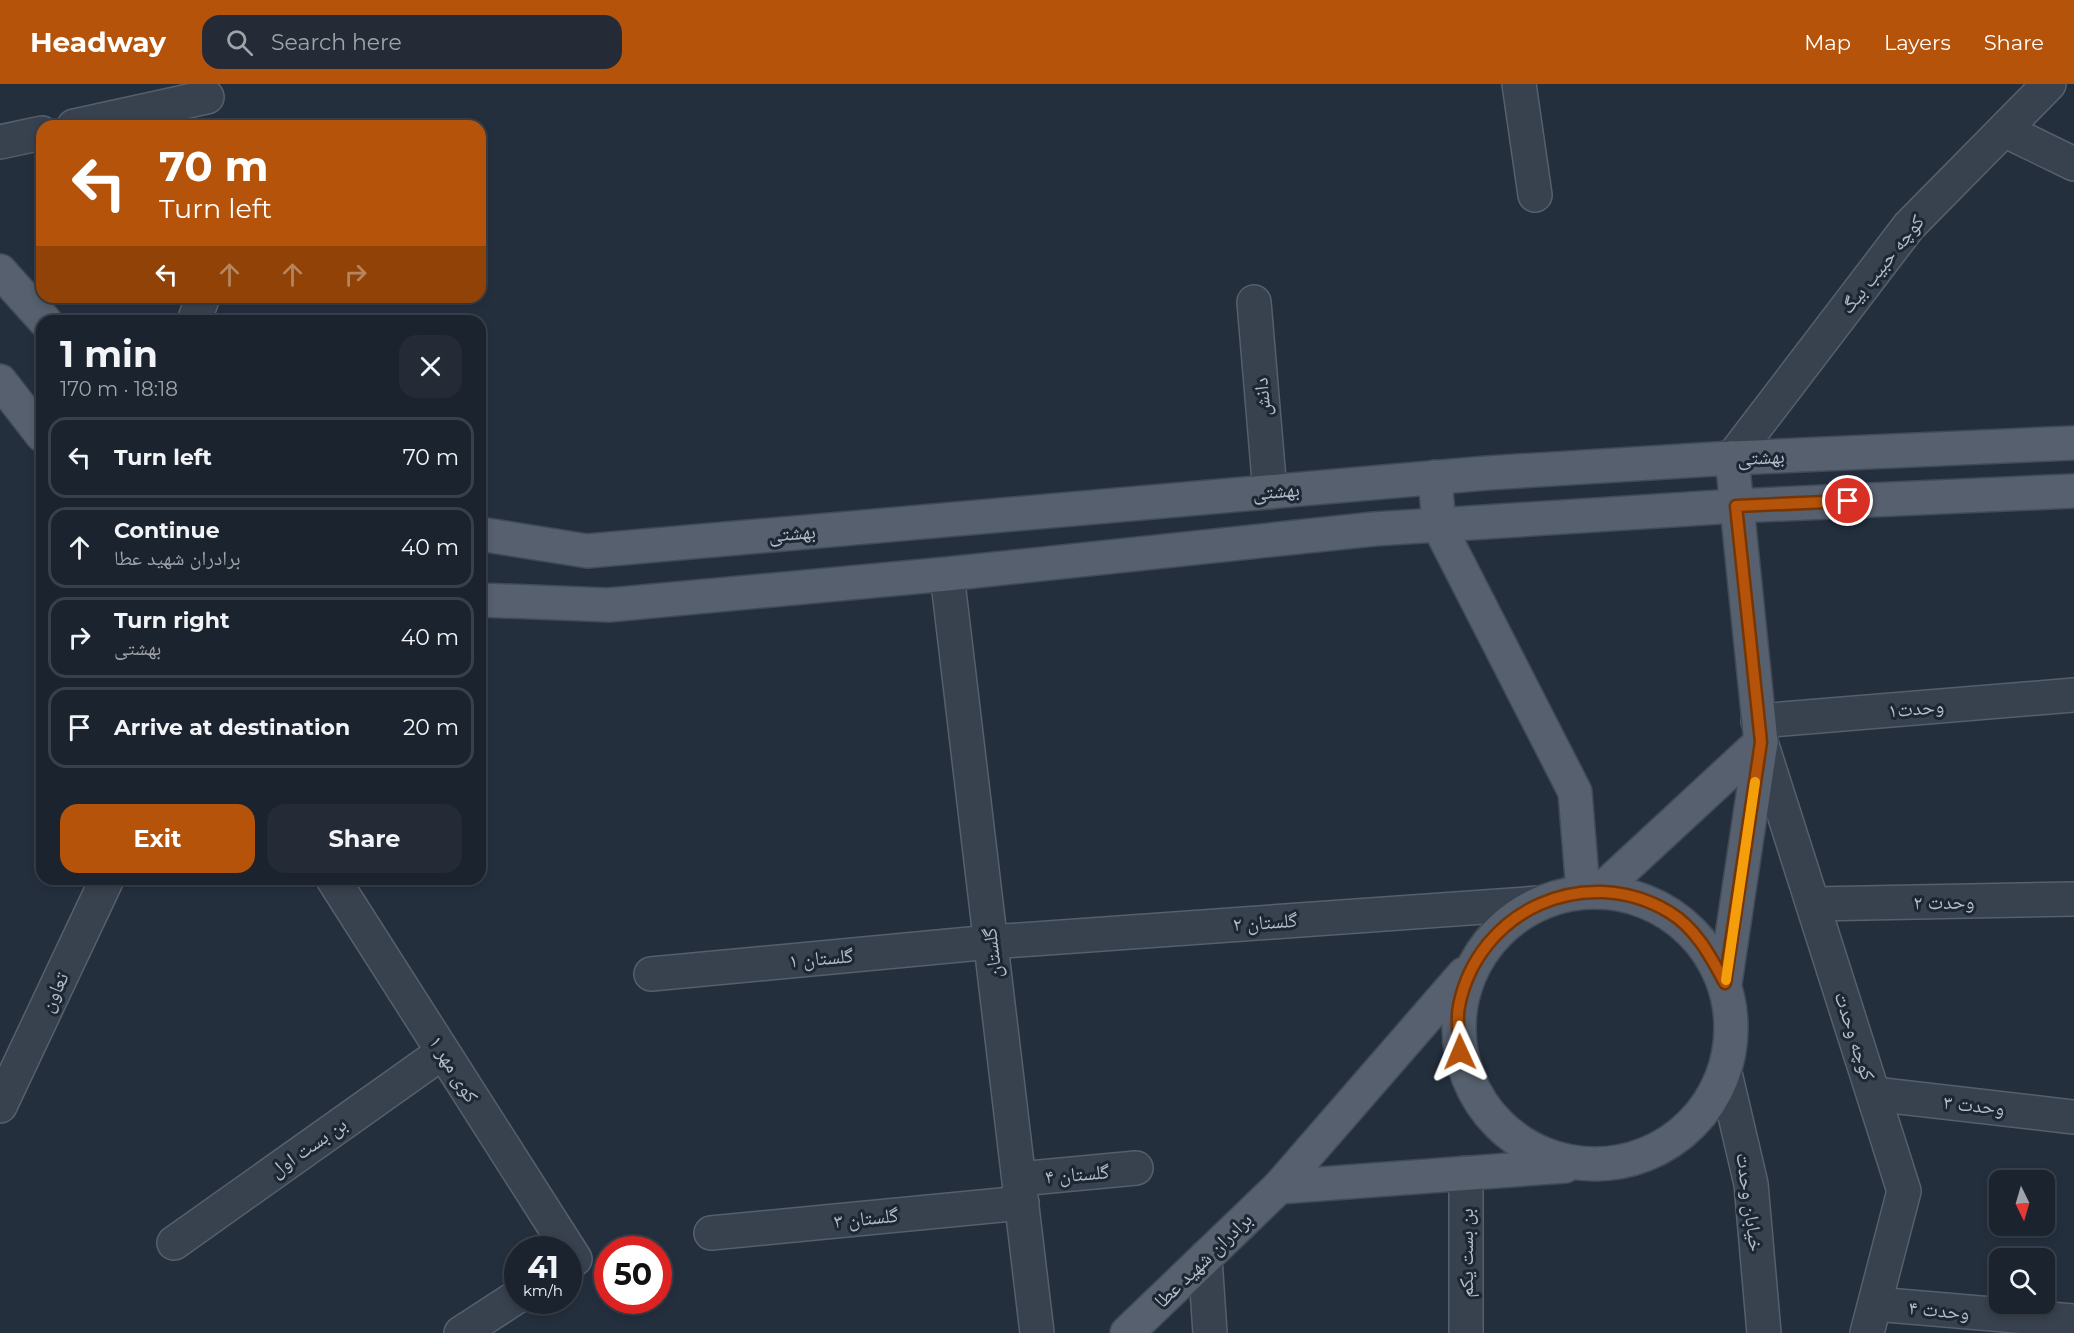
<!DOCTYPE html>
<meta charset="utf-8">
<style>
:root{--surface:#1b232e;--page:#242b36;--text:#f1f3f6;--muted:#a0a4aa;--line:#39404a;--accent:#b45309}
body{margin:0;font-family:Montserrat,"Noto Naskh Arabic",sans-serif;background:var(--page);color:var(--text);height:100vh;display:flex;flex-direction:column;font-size:22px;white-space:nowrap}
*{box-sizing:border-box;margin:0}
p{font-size:20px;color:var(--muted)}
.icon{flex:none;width:33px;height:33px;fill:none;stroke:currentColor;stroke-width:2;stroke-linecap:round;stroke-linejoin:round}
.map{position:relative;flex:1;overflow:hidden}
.sheet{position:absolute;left:36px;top:231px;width:450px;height:570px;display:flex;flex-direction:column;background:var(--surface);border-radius:18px;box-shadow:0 3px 9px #0003,0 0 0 2px var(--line)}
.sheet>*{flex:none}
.top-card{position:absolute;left:36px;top:36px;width:450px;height:183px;border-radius:18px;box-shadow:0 3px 9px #0003,0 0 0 2px var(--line);background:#b45309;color:#fff;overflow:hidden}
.needle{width:39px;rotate:175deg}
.buttons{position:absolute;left:1989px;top:1086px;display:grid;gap:12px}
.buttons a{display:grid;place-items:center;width:66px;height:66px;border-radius:12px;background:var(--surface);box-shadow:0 3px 9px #0003,0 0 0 2px var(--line);font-size:30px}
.speed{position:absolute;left:504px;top:1152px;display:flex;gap:12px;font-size:30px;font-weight:700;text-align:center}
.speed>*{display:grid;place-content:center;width:78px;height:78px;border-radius:50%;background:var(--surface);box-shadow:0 3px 9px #0003,0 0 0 2px var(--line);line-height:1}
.speed small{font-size:15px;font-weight:400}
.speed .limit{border:9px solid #d22;background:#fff;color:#111}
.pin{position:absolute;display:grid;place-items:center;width:51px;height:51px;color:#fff;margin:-26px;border:3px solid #fff;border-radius:50%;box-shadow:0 2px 6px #0007}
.me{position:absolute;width:66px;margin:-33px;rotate:359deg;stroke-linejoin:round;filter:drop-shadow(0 0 4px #0008)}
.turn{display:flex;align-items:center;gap:21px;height:126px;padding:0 24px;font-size:27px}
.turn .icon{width:78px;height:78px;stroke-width:2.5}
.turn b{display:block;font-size:42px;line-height:51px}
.lanes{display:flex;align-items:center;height:57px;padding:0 24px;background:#0003;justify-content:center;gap:30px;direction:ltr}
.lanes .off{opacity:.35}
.round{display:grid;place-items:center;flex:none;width:63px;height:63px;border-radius:18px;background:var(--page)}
.overview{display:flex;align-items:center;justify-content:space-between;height:102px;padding:0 24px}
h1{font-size:36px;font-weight:700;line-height:45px}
.button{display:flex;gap:12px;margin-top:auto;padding:12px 24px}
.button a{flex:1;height:69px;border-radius:18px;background:var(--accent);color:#fff;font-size:24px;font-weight:700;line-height:69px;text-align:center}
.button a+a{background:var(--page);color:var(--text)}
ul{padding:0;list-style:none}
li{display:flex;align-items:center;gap:18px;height:81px;margin:0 12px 9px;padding:0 12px;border:3px solid var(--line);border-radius:18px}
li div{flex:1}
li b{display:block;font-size:22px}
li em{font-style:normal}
header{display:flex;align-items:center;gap:36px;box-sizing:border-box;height:84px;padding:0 30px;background:var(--accent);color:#fff}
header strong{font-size:28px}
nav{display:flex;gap:33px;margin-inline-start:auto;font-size:21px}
.search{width:420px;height:54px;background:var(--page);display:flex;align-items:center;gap:15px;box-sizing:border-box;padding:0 21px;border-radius:18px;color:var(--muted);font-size:22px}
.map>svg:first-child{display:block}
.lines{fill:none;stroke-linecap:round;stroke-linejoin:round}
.minor-casing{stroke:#565f6c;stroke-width:36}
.major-casing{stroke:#414a57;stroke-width:36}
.minor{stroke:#38414e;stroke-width:33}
.major{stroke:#56606e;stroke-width:33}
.route-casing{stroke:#753606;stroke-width:15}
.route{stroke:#b45309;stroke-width:10}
.slow{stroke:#f59e0b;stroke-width:10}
.labels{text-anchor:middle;stroke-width:6;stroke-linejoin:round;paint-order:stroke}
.street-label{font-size:20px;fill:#b4bcc9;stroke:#1d2633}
</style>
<header>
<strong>Headway</strong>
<div class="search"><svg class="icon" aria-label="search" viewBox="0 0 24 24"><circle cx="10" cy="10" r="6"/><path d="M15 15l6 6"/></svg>Search here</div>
<nav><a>Map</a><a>Layers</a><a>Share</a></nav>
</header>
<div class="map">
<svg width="2074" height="1249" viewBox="0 0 2074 1249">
<rect width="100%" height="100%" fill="#242f3e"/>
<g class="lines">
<g class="minor-casing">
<g id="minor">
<path d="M1519,0L1535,111"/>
<path d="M74,42L207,13"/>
<path d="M2004,46L2074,80"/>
<path d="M0,58L42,49"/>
<path d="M1254,218L1270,408"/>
<path d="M194,237L203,213"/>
<path d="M1732,374L1909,142L2049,0"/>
<path d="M947,490L1037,1249"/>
<path d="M1758,637L2074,611"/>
<path d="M1761,658L1904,1107L1867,1249"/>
<path d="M333,795L575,1175L568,1179"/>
<path d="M1813,820L2074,815"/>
<path d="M651,890L991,858L1539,819"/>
<path d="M1725,989L1751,1100L1764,1249"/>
<path d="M1874,1010L2074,1033"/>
<path d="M0,1022L107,795"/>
<path d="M1466,1089V1249"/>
<path d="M1019,1095L1136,1084"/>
<path d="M711,1149L1022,1119"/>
<path d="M174,1159L443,968"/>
<path d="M1205,1174L1210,1249"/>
<path d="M1875,1220L2074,1237"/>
<path d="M461,1249L518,1212"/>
</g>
</g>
<g class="major-casing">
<g id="major">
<path d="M0,187L45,237"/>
<path d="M0,297L42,351"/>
<path d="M1435,393L1439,442L1575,708L1583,807"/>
<path d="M480,450L587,467L1487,389L1732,374L2074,359"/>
<path d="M480,516L609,521L947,490L1374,445L1736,422L2074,407"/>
<circle cx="1595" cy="944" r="136"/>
<path d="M1599,808L1761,658"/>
<path d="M1725,899L1761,658L1732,374"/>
<path d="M1279,1103L1565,1082"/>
<path d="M1127,1249L1279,1103L1464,890"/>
</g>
</g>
<use href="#minor" class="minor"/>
<use href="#major" class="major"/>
</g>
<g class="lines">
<g class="route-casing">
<path id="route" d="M1460,968C1459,954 1456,936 1459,922C1478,826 1585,778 1669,828C1696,844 1711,873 1725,899L1761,658L1736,422L1848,417"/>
</g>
<use href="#route" class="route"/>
<path class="slow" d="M1726,896L1755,698"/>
</g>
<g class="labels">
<g class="street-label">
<text transform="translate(1882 180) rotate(-51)" y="7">کوچه حبیب بیگ</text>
<text transform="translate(1262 313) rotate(-95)" y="7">دانش</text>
<text transform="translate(1761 373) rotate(-3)" y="7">بهشتی</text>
<text transform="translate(1276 407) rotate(-5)" y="7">بهشتی</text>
<text transform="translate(792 449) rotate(-5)" y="7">بهشتی</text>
<text transform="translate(1916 624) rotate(-5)" y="7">وحدت۱</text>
<text transform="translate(1944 818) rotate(-1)" y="7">وحدت ۲</text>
<text transform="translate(1265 838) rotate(-4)" y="7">گلستان ۲</text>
<text transform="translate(992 869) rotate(-97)" y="7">گلستان</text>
<text transform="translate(821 874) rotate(-5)" y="7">گلستان ۱</text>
<text transform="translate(54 908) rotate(-65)" y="7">تعاون</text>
<text transform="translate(1855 952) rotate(72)" y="7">کوچه وحدت</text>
<text transform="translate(454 985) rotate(58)" y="7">کوی مهر ۱</text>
<text transform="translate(1974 1021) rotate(6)" y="7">وحدت ۳</text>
<text transform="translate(308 1063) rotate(-35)" y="7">بن بست اول</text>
<text transform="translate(1077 1090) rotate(-5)" y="7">گلستان ۴</text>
<text transform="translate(1750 1118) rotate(82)" y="7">خیابان وحدت</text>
<text transform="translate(866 1134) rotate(-6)" y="7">گلستان ۳</text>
<text transform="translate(1466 1169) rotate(-90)" y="7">بن بست یکم</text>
<text transform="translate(1203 1176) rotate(-44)" y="7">برادران شهید عطا</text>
<text transform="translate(1939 1226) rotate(5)" y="7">وحدت ۴</text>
</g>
</g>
</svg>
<div class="buttons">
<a><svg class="needle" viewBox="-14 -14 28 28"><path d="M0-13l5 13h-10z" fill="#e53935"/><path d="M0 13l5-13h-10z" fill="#a0a4aa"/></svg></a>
<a><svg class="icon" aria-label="search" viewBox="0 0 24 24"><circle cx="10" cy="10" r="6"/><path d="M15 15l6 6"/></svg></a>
</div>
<div class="speed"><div>41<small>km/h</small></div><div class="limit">50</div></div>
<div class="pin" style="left:1848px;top:417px;background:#d93025"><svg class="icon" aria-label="arrive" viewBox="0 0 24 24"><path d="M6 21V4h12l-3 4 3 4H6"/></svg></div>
<svg class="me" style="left:1460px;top:968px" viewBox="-20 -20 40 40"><path d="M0-17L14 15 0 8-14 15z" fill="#b45309" stroke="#fff" stroke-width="4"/></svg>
<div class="top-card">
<div class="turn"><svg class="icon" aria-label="left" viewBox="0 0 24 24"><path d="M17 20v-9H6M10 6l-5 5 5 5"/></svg><div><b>70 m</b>Turn left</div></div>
<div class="lanes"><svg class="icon" aria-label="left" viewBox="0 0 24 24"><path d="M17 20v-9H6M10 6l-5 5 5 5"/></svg><svg class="icon off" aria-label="ahead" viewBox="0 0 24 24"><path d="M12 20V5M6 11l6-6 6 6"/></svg><svg class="icon off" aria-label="ahead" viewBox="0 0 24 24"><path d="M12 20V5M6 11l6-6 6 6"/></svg><svg class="icon off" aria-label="right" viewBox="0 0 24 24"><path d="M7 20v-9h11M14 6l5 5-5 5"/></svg></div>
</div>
<section class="sheet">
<div class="overview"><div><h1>1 min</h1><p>170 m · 18:18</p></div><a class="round"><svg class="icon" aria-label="close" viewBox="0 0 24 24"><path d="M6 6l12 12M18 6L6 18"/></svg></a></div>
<ul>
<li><svg class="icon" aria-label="left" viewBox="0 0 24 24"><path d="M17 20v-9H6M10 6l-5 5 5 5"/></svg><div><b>Turn left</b></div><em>70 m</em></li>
<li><svg class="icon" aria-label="ahead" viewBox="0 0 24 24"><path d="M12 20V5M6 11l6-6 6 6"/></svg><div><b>Continue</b><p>برادران شهید عطا</p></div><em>40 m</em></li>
<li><svg class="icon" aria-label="right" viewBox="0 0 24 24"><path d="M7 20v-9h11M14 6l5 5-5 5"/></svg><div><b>Turn right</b><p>بهشتی</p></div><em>40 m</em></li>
<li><svg class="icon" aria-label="arrive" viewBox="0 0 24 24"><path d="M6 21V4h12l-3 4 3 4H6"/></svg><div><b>Arrive at destination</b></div><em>20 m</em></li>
</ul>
<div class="button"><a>Exit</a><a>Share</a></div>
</section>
</div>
